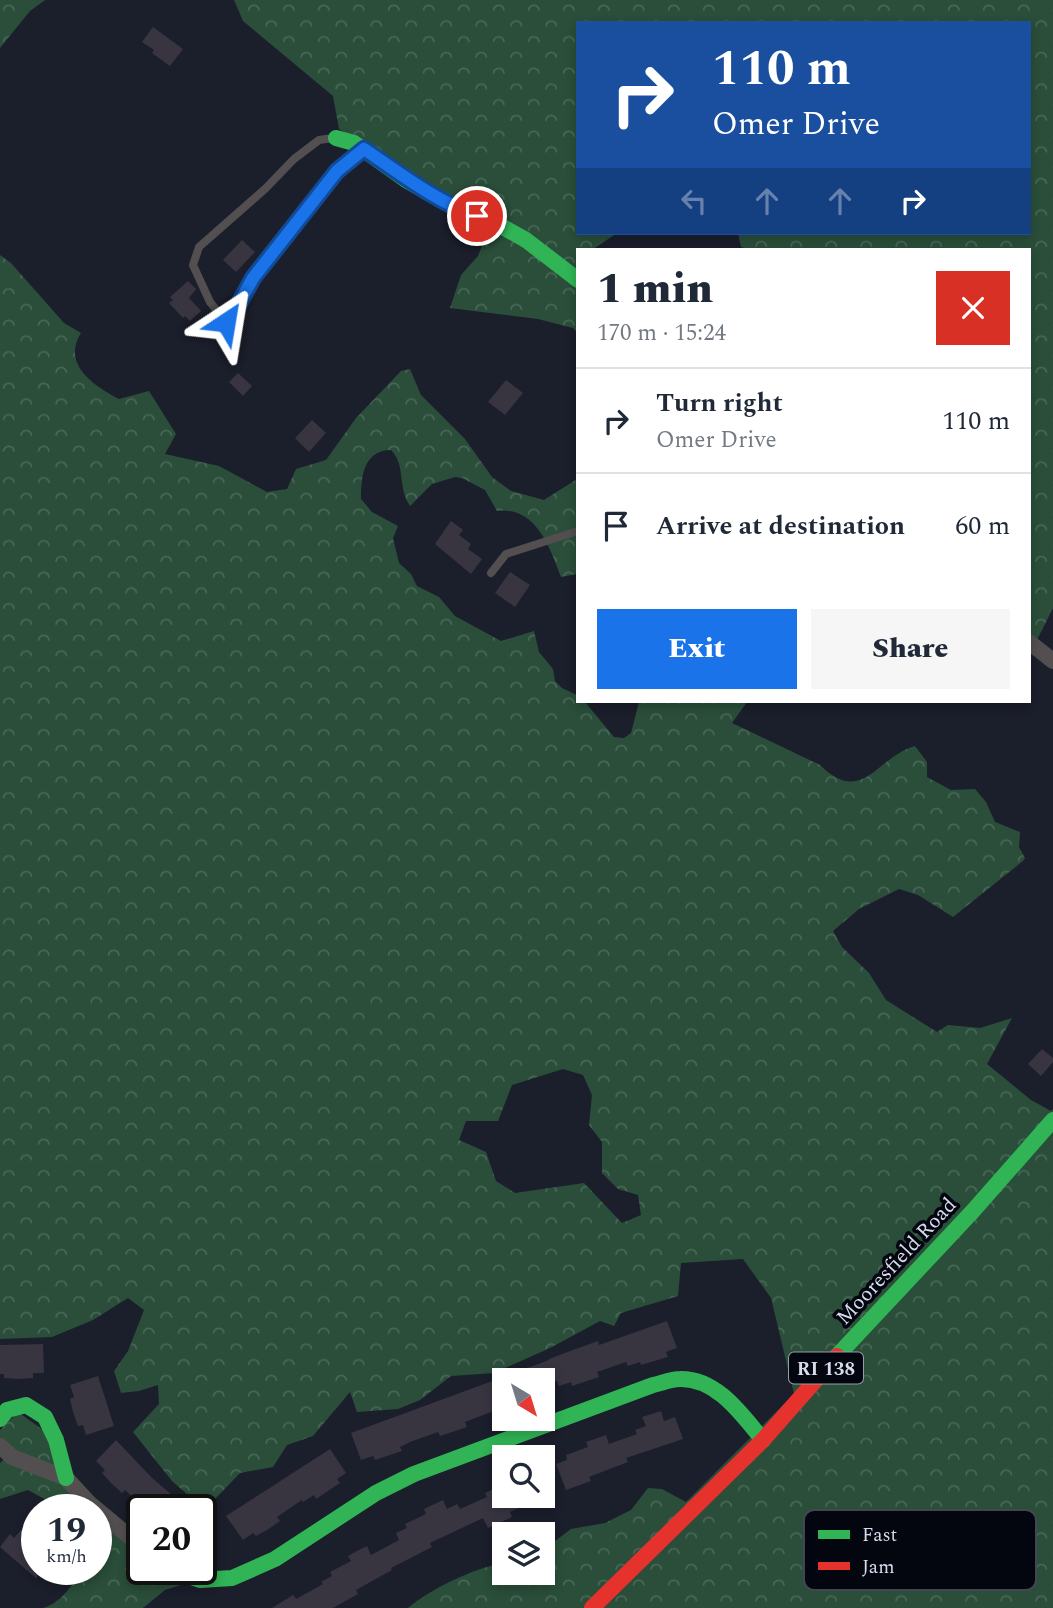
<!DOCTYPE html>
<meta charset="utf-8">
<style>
:root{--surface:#fff;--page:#f6f6f7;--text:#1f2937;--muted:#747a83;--line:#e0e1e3;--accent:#1a73e8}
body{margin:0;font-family:Spectral,serif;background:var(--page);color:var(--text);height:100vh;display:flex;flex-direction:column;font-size:26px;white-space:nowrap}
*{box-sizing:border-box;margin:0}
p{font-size:23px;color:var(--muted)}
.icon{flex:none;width:38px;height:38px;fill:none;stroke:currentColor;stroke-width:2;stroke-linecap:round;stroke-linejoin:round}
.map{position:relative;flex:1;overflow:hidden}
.details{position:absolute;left:576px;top:248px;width:455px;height:455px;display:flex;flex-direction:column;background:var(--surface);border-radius:0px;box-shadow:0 4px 10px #0003}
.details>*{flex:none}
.hud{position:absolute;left:576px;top:21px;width:455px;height:214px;border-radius:0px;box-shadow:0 4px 10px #0003;background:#1a4fa0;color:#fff;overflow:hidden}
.needle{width:46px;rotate:142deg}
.fabs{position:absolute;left:492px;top:1368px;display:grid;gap:14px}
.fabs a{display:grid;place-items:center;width:63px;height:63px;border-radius:0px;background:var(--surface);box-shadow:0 4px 10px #0003;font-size:35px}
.speed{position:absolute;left:21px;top:1494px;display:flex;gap:14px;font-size:35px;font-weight:700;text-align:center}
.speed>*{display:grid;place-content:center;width:91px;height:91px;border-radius:50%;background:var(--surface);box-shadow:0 4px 10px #0003;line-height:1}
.speed small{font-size:18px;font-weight:400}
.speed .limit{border:4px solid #111;border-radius:10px;background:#fff;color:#111}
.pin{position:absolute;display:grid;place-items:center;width:60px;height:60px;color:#fff;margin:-30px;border:4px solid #fff;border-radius:50%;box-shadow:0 2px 7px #0007}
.me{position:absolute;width:77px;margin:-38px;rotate:33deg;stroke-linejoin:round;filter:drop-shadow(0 0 5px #0008)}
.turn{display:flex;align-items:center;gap:24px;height:147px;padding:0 21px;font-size:32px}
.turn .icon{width:91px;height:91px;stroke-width:2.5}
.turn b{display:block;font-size:49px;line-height:60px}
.lanes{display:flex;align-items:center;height:66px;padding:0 21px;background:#0003;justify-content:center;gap:35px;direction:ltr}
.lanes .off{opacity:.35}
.round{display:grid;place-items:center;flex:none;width:74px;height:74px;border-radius:0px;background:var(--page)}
.headline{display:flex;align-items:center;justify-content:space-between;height:119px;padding:0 21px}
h1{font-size:42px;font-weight:800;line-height:52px}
.primary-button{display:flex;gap:14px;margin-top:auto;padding:14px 21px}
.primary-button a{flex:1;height:80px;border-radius:0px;background:var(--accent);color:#fff;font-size:28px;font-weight:800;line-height:80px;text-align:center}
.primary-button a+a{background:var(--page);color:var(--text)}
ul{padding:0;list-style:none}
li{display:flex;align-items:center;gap:21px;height:105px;padding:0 21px;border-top:2px solid var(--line)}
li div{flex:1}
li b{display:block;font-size:26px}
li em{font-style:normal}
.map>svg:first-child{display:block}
.forest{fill:url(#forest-crowns);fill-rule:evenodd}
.building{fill:#383541}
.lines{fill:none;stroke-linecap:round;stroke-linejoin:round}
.lane{stroke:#534f51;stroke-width:8}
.street{stroke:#534f51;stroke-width:16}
.fast{stroke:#30b455;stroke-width:16}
.jam{stroke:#e5322d;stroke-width:16}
.route-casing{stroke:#114b97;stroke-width:18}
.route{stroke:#1a73e8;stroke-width:12}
.labels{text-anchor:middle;stroke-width:7;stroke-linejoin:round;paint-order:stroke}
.shield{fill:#04060f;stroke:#989caa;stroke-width:2}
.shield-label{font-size:19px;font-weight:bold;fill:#d7dced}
.street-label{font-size:21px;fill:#d7dced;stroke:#04060f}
.key{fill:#04060f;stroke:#434652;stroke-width:2}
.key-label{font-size:19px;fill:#d7dced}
</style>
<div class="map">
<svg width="1053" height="1608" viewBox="0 0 1053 1608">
<defs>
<pattern id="forest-crowns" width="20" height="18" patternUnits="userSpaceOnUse" patternTransform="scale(1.75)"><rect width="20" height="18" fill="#2a4e3a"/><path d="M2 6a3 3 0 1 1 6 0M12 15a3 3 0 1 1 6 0" fill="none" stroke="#486757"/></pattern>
</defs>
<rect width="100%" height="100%" fill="#1b1e2b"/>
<g class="forest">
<path d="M0,0H45L30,11L0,48Z"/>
<path d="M234,0H1053V608L1034,646L1029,643V250H751L741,247L738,233H1029V23H578V233H617L592,250H578L577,332L573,328L538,319L450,308L461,275L478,256L492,220L339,129L333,96L243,21Z"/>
<path d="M0,255L11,263L64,323L81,333C61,365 95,386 119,399L149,391L176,434L165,454L219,466L267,492L287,489L296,469L326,460L356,418L401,371L410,369L421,395L465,439L492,477L511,491L544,500L577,479V574L561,577C550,548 536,506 497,511L485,490L462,478L455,477L432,484L410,506C397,486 406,465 391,450C363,450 361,478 361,499L372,512L398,526L393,538L399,563L411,574L417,586L439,597L455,616L501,641L534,631L539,652L553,669L555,681L562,688L577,695L578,702H585L614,737L624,738L631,733L639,702H747L732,723L820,765C863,807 876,757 915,746L927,762V777L951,790L975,789L986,802L995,822L1020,832L1019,847L1025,858L1023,861L953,917L918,895L899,889L859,909L833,931L842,947L869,973L886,1000L937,1032L948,1025L980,1028L1012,1018L987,1064L1031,1100L1051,1111L1053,1109V1608H408C432,1588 474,1568 504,1563V1573H542L543,1550L571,1529L605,1523L631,1510L648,1488L662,1489L686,1502L794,1394L771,1298L743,1259L681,1263L678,1296L621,1313L614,1326L600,1321L550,1348L494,1373L451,1376L420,1400L398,1409L357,1412L350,1392L313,1436L287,1445L273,1467L240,1473L216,1498L203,1508L172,1481L133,1432L159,1404L158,1385L139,1391L121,1393L114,1371L128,1351L144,1310L128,1298L93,1320L52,1337L0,1339ZM563,1069L583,1075L592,1095L589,1125L602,1142V1173L618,1189L638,1195L641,1215L622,1223L584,1183L515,1193L496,1181L486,1152L459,1140L466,1121H498L512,1085Z"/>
<path d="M18,1412L50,1435L95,1510H56L48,1501L28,1490L0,1499V1463L6,1457L0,1443V1430Z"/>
<path d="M96,1511L142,1555V1570H186L187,1583L165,1590L143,1608H43C61,1603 73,1585 81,1570H96Z"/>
</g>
<g class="building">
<path d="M153,27L183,49L170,66L152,53L154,50L142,42Z"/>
<path d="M242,240L255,252L236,272L223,260Z"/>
<path d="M188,281L196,289L189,298L201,311L190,321L185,316L183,318L169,303L173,300L170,297Z"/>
<path d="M238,373L252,386L243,396L229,382Z"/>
<path d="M506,380L523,393L505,415L488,402Z"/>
<path d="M312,420L326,433L309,452L295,438Z"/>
<path d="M451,521L463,530L459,535L471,544L468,549L482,559L471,574L435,544Z"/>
<path d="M510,572L530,585L515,607L495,593Z"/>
<path d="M1042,1049L1053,1058V1062L1041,1076L1028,1064Z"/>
<path d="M667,1321L677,1348L666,1352L668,1357L641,1365L640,1362L628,1366L626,1362L597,1372L599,1377L572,1386L571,1382L559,1386L557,1381H504V1407L465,1422L467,1427L440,1436L438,1432L410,1442L400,1447L402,1451L375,1460L373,1456L361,1460L351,1433L549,1360V1359L573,1350L598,1341L599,1345Z"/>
<path d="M43,1344L44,1373H33V1378L18,1379L4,1378V1374H0V1345Z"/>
<path d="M98,1376L114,1426L86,1435L83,1425L78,1426L73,1412L70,1399L74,1397L70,1385Z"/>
<path d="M661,1411L664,1421L675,1417L683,1439L626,1458L628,1462L589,1477L591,1481L566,1490L556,1464L567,1460L566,1455L588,1447L586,1442L606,1435L609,1444L637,1434L635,1430L646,1426L642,1417Z"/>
<path d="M116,1440L152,1478L190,1510H147L125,1490L122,1493L111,1483L102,1473L105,1470L96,1461Z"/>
<path d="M330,1449L346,1473L337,1479L340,1483L316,1499L314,1495L303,1502L302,1500L277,1517L280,1521L267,1530L256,1536L253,1533L243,1540L226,1516Z"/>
<path d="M498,1487L500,1491L504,1489V1496H544L510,1512L512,1517L488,1528L483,1518L430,1543L432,1547L391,1568L392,1570L356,1590L358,1594L333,1608H272L293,1595L296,1599L323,1584L321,1582L332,1576L330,1572L351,1561L348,1556L357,1551L367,1546L371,1555L399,1540L396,1533L407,1528L405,1524L426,1514L424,1509L443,1500L447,1509L457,1504L460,1509L487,1497L485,1493Z"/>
<path d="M21,1530L33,1541L27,1548L37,1557V1579L0,1547L10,1534L14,1538Z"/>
</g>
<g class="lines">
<g class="lane">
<path d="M333,138L319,140L294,159L265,189L199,247L193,265L210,302L226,322L235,309L253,278L336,171L362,150"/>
<path d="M491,573L506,554L578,531"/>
</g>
<g class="street">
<path d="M1029,642L1053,661"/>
<path d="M0,1446L12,1457L66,1478L89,1503L142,1547"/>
</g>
<g class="fast">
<path d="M336,138L354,143L406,180L455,208L492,221L526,240L578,280"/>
<path d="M837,1356L972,1212L1053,1120"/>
<path d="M0,1419L7,1410L26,1405L45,1417L56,1440L66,1478"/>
<path d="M171,1570L200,1580L232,1578L275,1559L376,1493L414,1474L653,1385C662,1383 671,1379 680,1379C717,1378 742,1415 763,1440"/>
</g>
<path class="jam" d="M592,1608L763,1440L837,1356"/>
</g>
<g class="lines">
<g class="route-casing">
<path id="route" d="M226,322L236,309L253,278L337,171L364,149C401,174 435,201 477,216"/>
</g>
<use href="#route" class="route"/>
</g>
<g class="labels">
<rect class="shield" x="789" y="1352.5" width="74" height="31" rx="5"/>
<g class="shield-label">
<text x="826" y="1375">RI 138</text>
</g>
<g class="street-label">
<text transform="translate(896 1261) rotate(-47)" y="7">Mooresfield Road</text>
</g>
</g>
<rect x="804" y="1510" width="232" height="80" rx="10" class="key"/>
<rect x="818" y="1530" width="32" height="9" fill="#30b455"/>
<rect x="818" y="1562" width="32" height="8" fill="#e5322d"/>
<g class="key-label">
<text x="862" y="1541">Fast</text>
<text x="862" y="1573">Jam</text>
</g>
</svg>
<div class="fabs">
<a><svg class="needle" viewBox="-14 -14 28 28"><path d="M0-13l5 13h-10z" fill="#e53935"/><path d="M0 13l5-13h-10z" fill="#747a83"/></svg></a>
<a><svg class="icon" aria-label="search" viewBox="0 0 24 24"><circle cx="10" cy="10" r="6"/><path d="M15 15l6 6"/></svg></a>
<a><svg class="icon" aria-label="layers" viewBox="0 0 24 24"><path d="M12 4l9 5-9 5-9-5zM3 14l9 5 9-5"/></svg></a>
</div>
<div class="speed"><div>19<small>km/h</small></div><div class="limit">20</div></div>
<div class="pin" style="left:477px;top:216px;background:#d93025"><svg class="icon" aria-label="arrive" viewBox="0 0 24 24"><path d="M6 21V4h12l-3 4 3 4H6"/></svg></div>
<svg class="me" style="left:226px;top:322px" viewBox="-20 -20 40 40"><path d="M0-17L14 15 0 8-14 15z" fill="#1a73e8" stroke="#fff" stroke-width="4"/></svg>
<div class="hud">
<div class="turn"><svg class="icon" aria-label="right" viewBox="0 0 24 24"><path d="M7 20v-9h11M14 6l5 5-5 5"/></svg><div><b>110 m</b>Omer Drive</div></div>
<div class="lanes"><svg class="icon off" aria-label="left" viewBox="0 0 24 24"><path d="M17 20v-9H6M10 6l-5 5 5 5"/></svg><svg class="icon off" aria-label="ahead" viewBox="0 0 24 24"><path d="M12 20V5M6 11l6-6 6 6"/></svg><svg class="icon off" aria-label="ahead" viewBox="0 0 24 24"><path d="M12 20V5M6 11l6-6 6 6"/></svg><svg class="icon" aria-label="right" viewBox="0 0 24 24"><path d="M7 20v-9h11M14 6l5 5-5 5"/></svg></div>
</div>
<section class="details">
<div class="headline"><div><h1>1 min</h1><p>170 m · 15:24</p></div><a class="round" style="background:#d93025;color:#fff"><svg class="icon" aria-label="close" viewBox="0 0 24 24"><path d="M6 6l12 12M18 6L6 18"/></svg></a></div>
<ul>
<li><svg class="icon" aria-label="right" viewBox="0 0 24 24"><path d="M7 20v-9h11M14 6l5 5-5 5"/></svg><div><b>Turn right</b><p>Omer Drive</p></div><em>110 m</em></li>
<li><svg class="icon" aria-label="arrive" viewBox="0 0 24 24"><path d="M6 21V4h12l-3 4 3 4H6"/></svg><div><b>Arrive at destination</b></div><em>60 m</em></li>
</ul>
<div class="primary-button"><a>Exit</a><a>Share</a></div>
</section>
</div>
